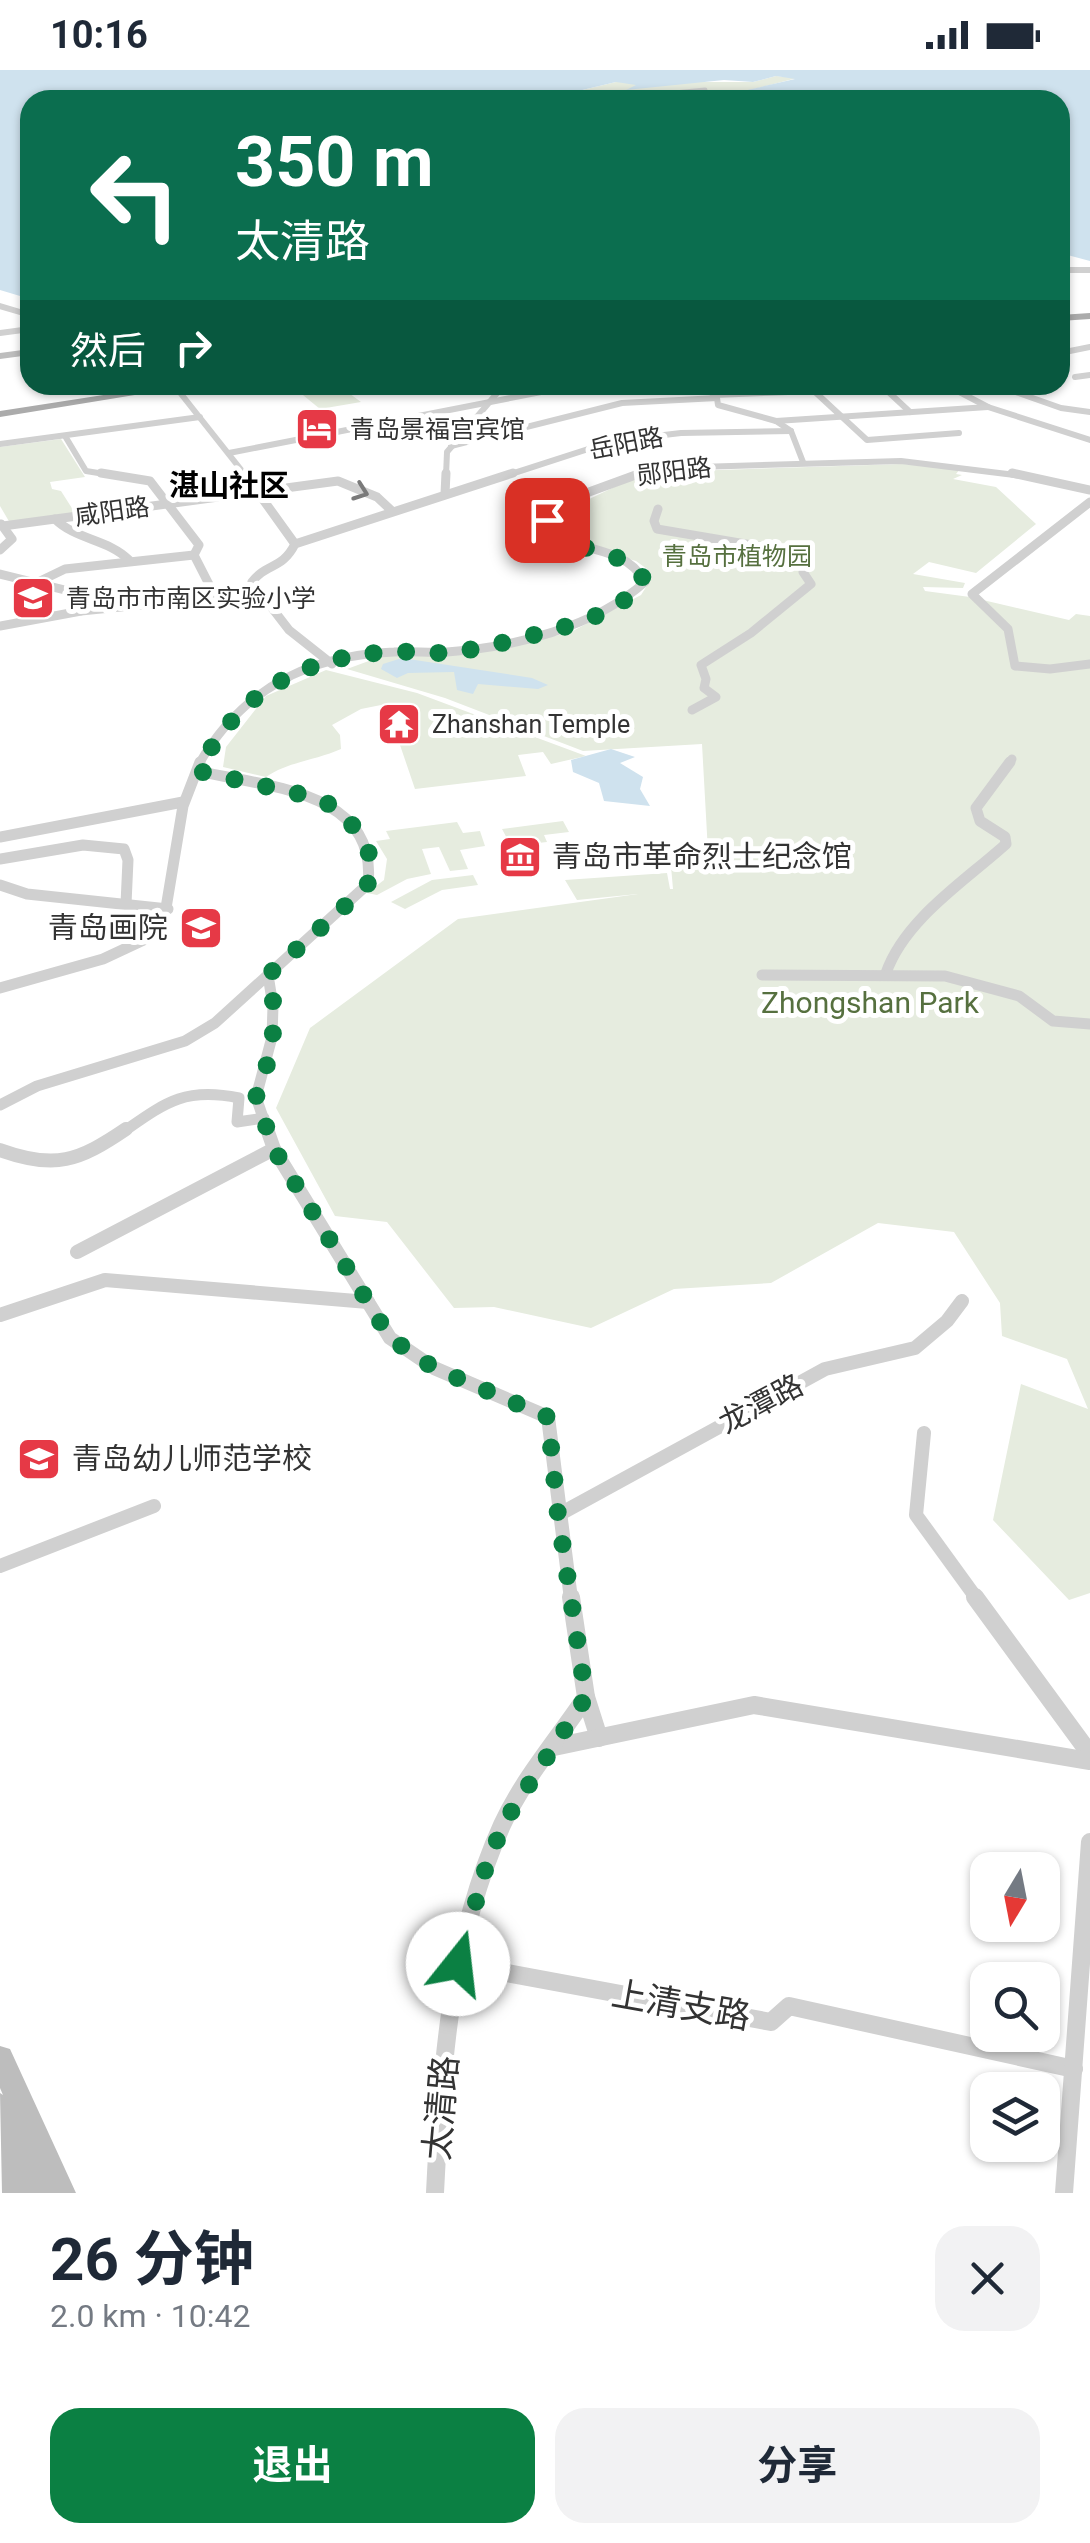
<!DOCTYPE html>
<html lang="zh">
<meta charset="utf-8">
<style>
:root{--surface:#fff;--page:#f2f2f3;--text:#1f2937;--muted:#747a83;--accent:#0b8043}
body{margin:0;font-family:Roboto,"Noto Sans SC",sans-serif;background:var(--page);color:var(--text);height:100vh;display:flex;flex-direction:column;font-size:38px;white-space:nowrap}
*{box-sizing:border-box;margin:0}
p{font-size:32px;color:var(--muted)}
.icon{flex:none;width:55px;height:55px;fill:none;stroke:currentColor;stroke-width:2;stroke-linecap:round;stroke-linejoin:round}
.map{position:relative;height:2123px;overflow:hidden}
.side{display:flex;flex-direction:column;background:var(--surface);flex:1}
.side>*{flex:none}
.hud{position:absolute;left:20px;top:20px;width:1050px;height:305px;border-radius:30px;box-shadow:0 2px 8px #0004;background:#0b6e4f;color:#fff;overflow:hidden}
.needle{width:65px;rotate:190deg}
.tools{position:absolute;left:970px;top:1782px;display:grid;gap:20px}
.tools a{display:grid;place-items:center;width:90px;height:90px;border-radius:20px;background:var(--surface);box-shadow:0 2px 8px #0004;font-size:50px}
.pin{position:absolute;display:grid;place-items:center;width:85px;height:85px;color:#fff;margin:-42px;border-radius:20px;box-shadow:0 5px 15px #0006}
.me{position:absolute;width:110px;margin:-55px;rotate:16deg;stroke-linejoin:round;filter:drop-shadow(0 0 8px #0008)}
.turn{display:flex;align-items:center;gap:35px;height:210px;padding:0 50px;font-size:45px}
.turn .icon{width:130px;height:130px;stroke-width:2.5}
.turn b{display:block;font-size:70px;line-height:85px}
.then{display:flex;align-items:center;height:95px;padding:0 50px;background:#0003;gap:20px;font-size:38px}
.round{display:grid;place-items:center;flex:none;width:105px;height:105px;border-radius:30px;background:var(--page)}
.head{display:flex;align-items:center;justify-content:space-between;height:170px;padding:0 50px}
h1{font-size:60px;font-weight:700;line-height:75px}
.button{display:flex;gap:20px;margin-top:auto;padding:20px 50px}
.button a{flex:1;height:115px;border-radius:30px;background:var(--accent);color:#fff;font-size:40px;font-weight:700;line-height:115px;text-align:center}
.button a+a{background:var(--page);color:var(--text)}
.status{display:flex;justify-content:space-between;align-items:center;height:70px;padding:0 50px;background:var(--surface);direction:ltr}
.status svg{height:28px;fill:currentColor}
.map>svg:first-child{display:block}
.green{fill:#e6ecdf}
.water{fill:#cfe2ee}
.lines{fill:none;stroke-linecap:round;stroke-linejoin:round}
.minor-far5{stroke:#d0d0d0;stroke-width:5}
.minor-far4{stroke:#d0d0d0;stroke-width:6}
.minor-far3{stroke:#d0d0d0;stroke-width:9}
.minor-far2{stroke:#d0d0d0;stroke-width:11}
.minor-far1{stroke:#d0d0d0;stroke-width:14}
.minor{stroke:#d0d0d0;stroke-width:18}
.secondary{fill:#bdbdbd;fill-rule:evenodd}
.primary{fill:#ababab;fill-rule:evenodd}
.oneway{stroke:#7a7a7a}
.route{stroke:#0b8043;stroke-width:18;stroke-dasharray:0 32.4}
.labels{text-anchor:middle;stroke-width:10;stroke-linejoin:round;paint-order:stroke}
.far-poi-label{font-size:25px;fill:#333;stroke:#fff;text-anchor:start}
.far-street-label{font-size:25px;fill:#333;stroke:#fff}
.far-park-label{font-size:25px;fill:#56703f;stroke:#fff}
.far-quarter-label{font-size:30px;font-weight:bold;fill:#000;stroke:#fff}
.poi-label{font-size:30px;fill:#333;stroke:#fff;text-anchor:start}
.park-label{font-size:30px;fill:#56703f;stroke:#fff}
.street-label{font-size:30px;fill:#333;stroke:#fff}
.near-street-label{font-size:35px;fill:#333;stroke:#fff}
</style>
<div class="status"><b>10:16</b><svg viewBox="0 0 49 12"><path d="M0 12V9h3v3zM5 12V6h3v6zM10 12V3h3v9zM15 12V0h3v12zM26 1h20v11H26zM47 4h2v5h-2z"/></svg></div>
<div class="map">
<svg width="1090" height="2123" viewBox="0 0 1090 2123">
<rect width="100%" height="100%" fill="#fff"/>
<g class="green">
<path d="M776,6L797,8L731,25L737,30L669,26L639,30H540L616,12H753Z"/>
<path d="M338,315L361,332L320,339L292,316Z"/>
<path d="M61,369L85,407L50,412L52,419L61,421L75,443L10,453L0,436V377Z"/>
<path d="M903,394L960,399L956,404L962,405L953,409L996,417L1036,454L976,503L929,492L913,504L965,513L963,518L923,517L925,521L970,527L1069,550L1076,544L1090,546V1523L1069,1530L993,1450L1021,1314L1088,1339L1067,1289L1002,1266L1000,1233L954,1162L878,1153L771,1213L674,1219L591,1258L494,1237L454,1238L387,1152L335,1146L276,1038L310,958L458,849L638,824L577,830L565,810L667,803L670,819H673L670,785L708,782L702,674L583,681L445,628L347,599L385,585H459L569,563L641,525L648,514L647,499L636,491L563,470L556,445L631,409L659,402Z"/>
<path d="M326,600L417,623L586,686L551,694L543,682L518,685L526,706L415,719L386,634L361,639L332,655L340,665L341,679C317,690 287,692 266,707L223,697L226,677L266,626Z"/>
<path d="M563,751L569,762L544,765L547,772L511,776L502,759Z"/>
<path d="M457,752L463,763L480,761L485,776L460,780L468,799L450,801L439,777L422,779L431,804L407,809L377,825L367,823L384,810L387,789L376,771L390,769L386,761Z"/>
<path d="M473,805L478,815L442,820L405,839L391,832L432,810Z"/>
</g>
<g class="water">
<path d="M0,0H1090V191L1060,183V173L1066,171L1060,168V30H737L730,24L795,9L776,6L753,12L724,10L626,20L636,15L616,12L540,30H30V229L0,220Z"/>
<path d="M402,588L532,608L548,615L538,619L478,614L473,624L457,620L454,602L408,603L397,608L381,599L383,594Z"/>
<path d="M611,679L635,687L620,693L643,707L640,719L650,736L604,731L599,713L573,702L571,690Z"/>
</g>
<g class="lines">
<path class="minor-far5" d="M604,30L705,20L696,26L698,30"/>
<g class="minor-far4">
<path d="M1060,200H1090"/>
<path d="M0,236L30,245"/>
<path d="M0,263L30,259"/>
<path d="M1060,283L1090,277"/>
<path d="M1075,307L1090,305"/>
<path d="M174,315L246,406"/>
<path d="M703,315L717,328L718,335L776,351L791,361L803,392"/>
<path d="M891,315L814,321L867,370L959,363"/>
<path d="M946,315L988,337L1090,370"/>
<path d="M882,316L910,342"/>
<path d="M1013,321L1061,338L1090,342"/>
<path d="M714,325L814,321"/>
<path d="M776,351L988,337"/>
<path d="M65,366L86,401L117,406"/>
<path d="M0,374L200,347"/>
<path d="M451,376L622,333L717,328"/>
<path d="M229,383L577,315"/>
<path d="M446,406L447,382L504,315"/>
<path d="M505,406L613,371L681,363L791,361"/>
<path d="M631,406L665,398L901,391L1023,406"/>
</g>
<g class="minor-far3">
<path d="M101,403L150,411L199,475L194,485L216,528"/>
<path d="M244,403L295,474C282,500 266,493 252,512L289,560L332,594"/>
<path d="M1012,403L1090,420"/>
<path d="M445,424L446,403"/>
<path d="M1090,432L972,524L1008,559L1015,596L1050,599L1090,594"/>
<path d="M658,439L654,451L657,459L787,481L805,494L803,502L811,514L751,563L701,595L706,609L704,618L716,627L692,640"/>
<path d="M55,449C76,470 108,469 129,490"/>
<path d="M3,456L338,411L377,427L392,441"/>
<path d="M295,474L513,403"/>
<path d="M0,480L12,469L1,454"/>
<path d="M0,504L69,521L81,541"/>
<path d="M36,513L65,499L194,485"/>
<path d="M0,556L81,541L260,523"/>
<path d="M199,694C242,619 308,585 394,582C411,581 429,583 447,582C515,577 593,558 645,512C627,477 580,480 548,466L549,446L589,422L641,403"/>
<path d="M1008,694L1012,689"/>
</g>
<g class="minor-far2">
<path d="M0,767L183,732"/>
<path d="M0,789L83,775L124,779L128,790L126,834"/>
<path d="M0,815L27,824L168,839"/>
<path d="M886,903C905,849 965,811 1006,774L1005,767L980,751L976,738L1010,692"/>
<path d="M762,905L945,906L1019,926L1053,951L1090,954"/>
<path d="M0,918L103,889L150,867L166,838L183,736L200,692"/>
<path d="M0,1035L37,1016L185,971L215,953L368,814C378,720 266,717 198,701"/>
<path d="M123,1062C166,1032 185,1017 239,1028L237,1052L264,1048"/>
<path d="M268,1062L256,1027L272,967L273,936L268,905"/>
</g>
<g class="minor-far1">
<path d="M267,1059L274,1079L390,1268L434,1298L548,1347L571,1529"/>
<path d="M0,1080C55,1100 79,1091 126,1059"/>
<path d="M77,1182L274,1079"/>
<path d="M0,1245L105,1210L368,1232"/>
<path d="M924,1363L916,1445L977,1529"/>
<path d="M558,1445L825,1299L915,1278L947,1251L962,1231"/>
<path d="M0,1496L154,1436"/>
</g>
<g class="minor">
<path d="M975,1527L1090,1684"/>
<path d="M586,1627L599,1668"/>
<path d="M554,1677L754,1635L1090,1691"/>
<path d="M458,1894L771,1952L789,1936L1074,1999"/>
<path d="M435,2123C441,1999 450,1870 502,1755C523,1709 558,1669 586,1627L571,1527"/>
<path d="M1064,2123L1090,1772"/>
</g>
<g class="secondary">
<path d="M30,279V285L0,289V283Z"/>
<path d="M0,1976L10,1979L76,2123H2L0,2023L3,2025L0,2018Z"/>
</g>
<g class="primary">
<path d="M1090,243V249L1060,251V245Z"/>
<path d="M168,315H196L0,347V341Z"/>
</g>
</g>
<defs><path id="oneway-chevron" d="M-2-3.5L2.5 0L-2 3.5" fill="none" stroke-width="1.6" stroke-linecap="round" stroke-linejoin="round" transform="scale(2.5)"/></defs>
<use class="oneway" href="#oneway-chevron" transform="translate(361 422) rotate(20)"/>
<g class="lines">
<path class="route" d="M458,1894L486,1797L504,1753L586,1627L558,1445L548,1347L434,1298L390,1268L274,1079L256,1027C272,986 280,948 268,905L364,819L371,809V787L355,758L336,738L317,728L198,701C238,623 300,588 387,582C410,580 433,585 456,582C490,577 526,567 560,558C590,550 625,536 644,512C638,484 574,477 550,468L547,450"/>
</g>
<defs>
<g id="hotel-square" transform="scale(2.25)"><rect x="-9" y="-9" width="18" height="18" rx="4" fill="#e63946" stroke="#fff"/><path d="M-6-4.5h1.5V1H6V5H4.5V3h-9V5H-6ZM-4 0a1.8 1.8 0 1 1 3.6 0ZM.5 0V-2.5h3Q6-2.5 6 0Z" fill="#fff"/></g>
<g id="school-square" transform="scale(2.25)"><rect x="-9" y="-9" width="18" height="18" rx="4" fill="#e63946" stroke="#fff"/><path d="M0-5L7-2L0 1L-7-2ZM-4 1L0 2.5L4 1V4Q0 6-4 4Z" fill="#fff"/></g>
<g id="temple-square" transform="scale(2.25)"><rect x="-9" y="-9" width="18" height="18" rx="4" fill="#e63946" stroke="#fff"/><path d="M0-6L5-2H3V0L6.5 2.5H4V6H1.5V3h-3V6H-4V2.5H-6.5L-3 0V-2H-5Z" fill="#fff"/></g>
<g id="museum-square" transform="scale(2.25)"><rect x="-9" y="-9" width="18" height="18" rx="4" fill="#e63946" stroke="#fff"/><path d="M0-6L6-3V-2H-6V-3ZM-5-1h2V3h-2ZM-1-1h2V3h-2ZM3-1h2V3H3ZM-6 4H6V6H-6Z" fill="#fff"/></g>
</defs>
<g fill-rule="evenodd">
<use href="#hotel-square" x="317" y="359"/>
<use href="#school-square" x="33" y="528"/>
<use href="#temple-square" x="399" y="654"/>
<use href="#museum-square" x="520" y="787"/>
<use href="#school-square" x="201" y="858"/>
<use href="#school-square" x="39" y="1389"/>
</g>
<g class="labels">
<g class="far-poi-label">
<text x="350" y="368">青岛景福宫宾馆</text>
<text x="66" y="537">青岛市市南区实验小学</text>
<text x="432" y="663">Zhanshan Temple</text>
</g>
<g class="far-street-label">
<text transform="translate(626 373) rotate(-11)" y="9">岳阳路</text>
<text transform="translate(674 401) rotate(-7)" y="9">郧阳路</text>
<text transform="translate(112 441) rotate(-8)" y="9">咸阳路</text>
</g>
<g class="far-park-label">
<text x="737" y="495">青岛市植物园</text>
</g>
<g class="far-quarter-label">
<text x="229" y="426">湛山社区</text>
</g>
<g class="poi-label">
<text x="552" y="797">青岛市革命烈士纪念馆</text>
<text x="168" y="868" text-anchor="end">青岛画院</text>
<text x="72" y="1399">青岛幼儿师范学校</text>
</g>
<g class="park-label">
<text x="870" y="943">Zhongshan Park</text>
</g>
<g class="street-label">
<text transform="translate(761 1334) rotate(-28)" y="10">龙潭路</text>
</g>
<g class="near-street-label">
<text transform="translate(681 1935) rotate(10)" y="12">上清支路</text>
<text transform="translate(441 2038) rotate(-85)" y="12">太清路</text>
</g>
</g>
</svg>
<div class="tools">
<a><svg class="needle" viewBox="-14 -14 28 28"><path d="M0-13l5 13h-10z" fill="#e53935"/><path d="M0 13l5-13h-10z" fill="#747a83"/></svg></a>
<a><svg class="icon" aria-label="search" viewBox="0 0 24 24"><circle cx="10" cy="10" r="6"/><path d="M15 15l6 6"/></svg></a>
<a><svg class="icon" aria-label="layers" viewBox="0 0 24 24"><path d="M12 4l9 5-9 5-9-5zM3 14l9 5 9-5"/></svg></a>
</div>
<div class="pin" style="left:547px;top:450px;background:#d93025"><svg class="icon" aria-label="arrive" viewBox="0 0 24 24"><path d="M6 21V4h12l-3 4 3 4H6"/></svg></div>
<svg class="me" style="left:458px;top:1894px" viewBox="-20 -20 40 40"><circle r="19" fill="#fff"/><path d="M0-13L10 11 0 6-10 11z" fill="#0b8043"/></svg>
<div class="hud">
<div class="turn"><svg class="icon" aria-label="left" viewBox="0 0 24 24"><path d="M17 20v-9H6M10 6l-5 5 5 5"/></svg><div><b>350 m</b>太清路</div></div>
<div class="then">然后<svg class="icon" aria-label="right" viewBox="0 0 24 24"><path d="M7 20v-9h11M14 6l5 5-5 5"/></svg></div>
</div>
</div>
<section class="side">
<div class="head"><div><h1>26 分钟</h1><p>2.0 km · 10:42</p></div><a class="round"><svg class="icon" aria-label="close" viewBox="0 0 24 24"><path d="M6 6l12 12M18 6L6 18"/></svg></a></div>
<div class="button"><a>退出</a><a>分享</a></div>
</section>
